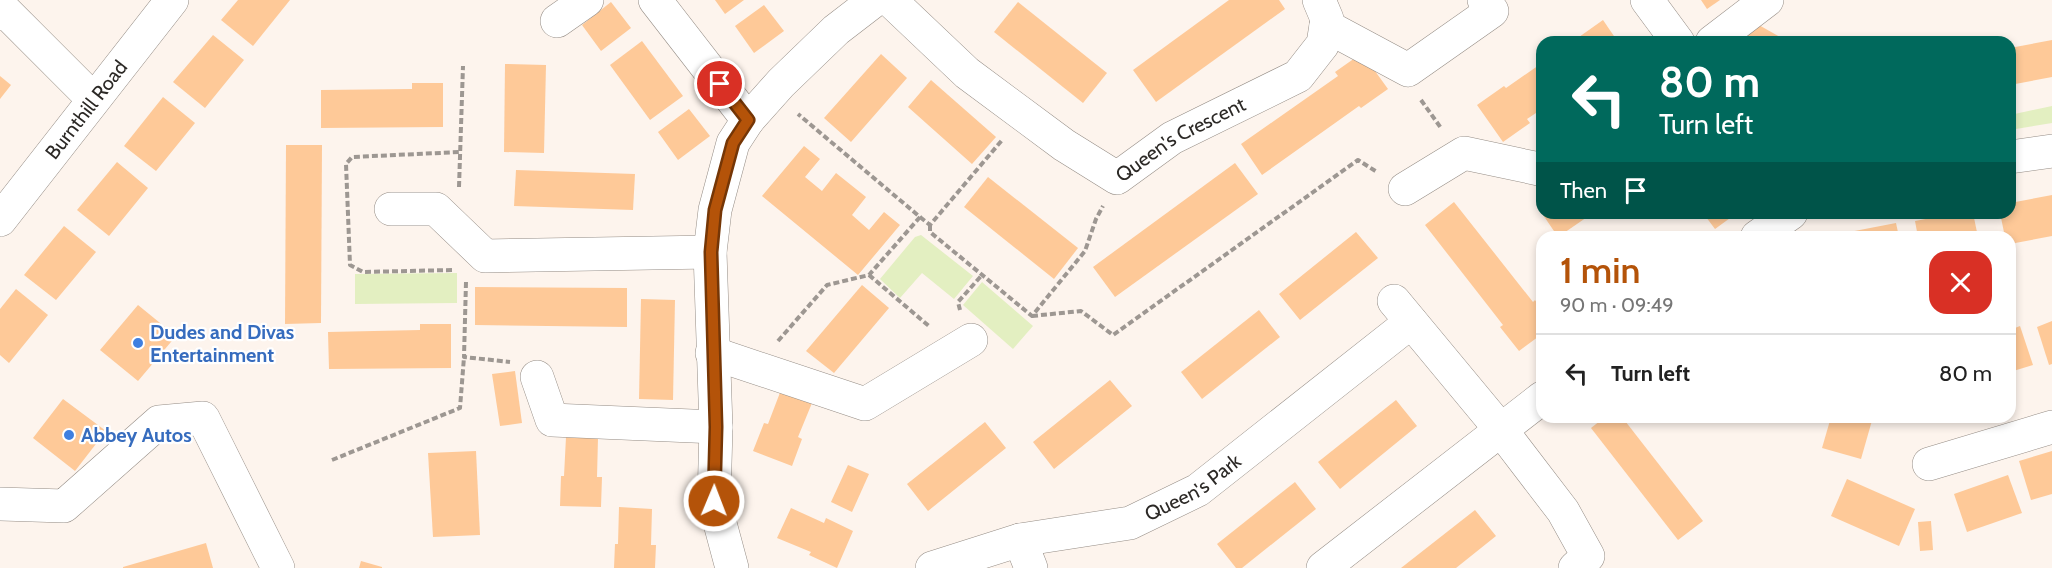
<!DOCTYPE html>
<meta charset="utf-8">
<style>
:root{--surface:#fff;--page:#f6f6f6;--text:#222;--muted:#767676;--line:#e0e0e0;--accent:#b45309}
body{margin:0;font-family:Cabin,sans-serif;background:var(--page);color:var(--text);height:100vh;display:flex;flex-direction:column;font-size:22px;white-space:nowrap}
*{box-sizing:border-box;margin:0}
p{font-size:20px;color:var(--muted)}
.icon{flex:none;width:33px;height:33px;fill:none;stroke:currentColor;stroke-width:2;stroke-linecap:round;stroke-linejoin:round}
.map{position:relative;flex:1;overflow:hidden}
.drawer{position:absolute;left:1536px;top:231px;width:480px;height:192px;display:flex;flex-direction:column;background:var(--surface);border-radius:18px;box-shadow:0 3px 9px #0003}
.drawer>*{flex:none}
.banner{position:absolute;left:1536px;top:36px;width:480px;height:183px;border-radius:18px;box-shadow:0 3px 9px #0003;background:#00695c;color:#fff;overflow:hidden}
.pin{position:absolute;display:grid;place-items:center;width:51px;height:51px;color:#fff;margin:-26px;border:3px solid #fff;border-radius:50%;box-shadow:0 2px 6px #0007}
.me{position:absolute;width:66px;margin:-33px;rotate:1deg;stroke-linejoin:round;filter:drop-shadow(0 0 4px #0008)}
.turn{display:flex;align-items:center;gap:21px;height:126px;padding:0 24px;font-size:27px}
.turn .icon{width:78px;height:78px;stroke-width:2.5}
.turn b{display:block;font-size:42px;line-height:51px}
.then{display:flex;align-items:center;height:57px;padding:0 24px;background:#0003;gap:12px;font-size:22px}
.round{display:grid;place-items:center;flex:none;width:63px;height:63px;border-radius:18px;background:var(--page)}
.head{display:flex;align-items:center;justify-content:space-between;height:102px;padding:0 24px}
h1{font-size:36px;font-weight:600;line-height:45px;color:var(--accent)}
ul{padding:0;list-style:none}
li{display:flex;align-items:center;gap:18px;height:78px;padding:0 24px;border-top:2px solid var(--line)}
li div{flex:1}
li b{display:block;font-size:22px}
li em{font-style:normal}
.map>svg:first-child{display:block}
.green{fill:#e3efc1}
.building{fill:#fec998}
.lines{fill:none;stroke-linecap:round;stroke-linejoin:round}
.minor-casing{stroke:#958d86;stroke-width:34}
.path{stroke:#9d9792;stroke-width:4;stroke-dasharray:6 3;stroke-linecap:butt}
.minor{stroke:#fff;stroke-width:33}
.route-casing{stroke:#753606;stroke-width:15}
.route{stroke:#b45309;stroke-width:10}
.shop-dot{fill:#3f7fe0;stroke:#fff;stroke-width:2}
.labels{text-anchor:middle;stroke-width:4.5;stroke-linejoin:round;paint-order:stroke}
.street-label{font-size:20px;fill:#2c2926;stroke:#fff}
.shop-label{font-size:20px;font-weight:bold;fill:#366cbe;stroke:#fff;text-anchor:start}
</style>
<div class="map">
<svg width="2052" height="568" viewBox="0 0 2052 568">
<rect width="100%" height="100%" fill="#fdf4ed"/>
<g class="green">
<path d="M2052,106V123L2010,130V115Z"/>
<path d="M921,235L973,276L954,299L922,273L900,298L880,279L915,237Z"/>
<path d="M457,273V303L355,304V274Z"/>
<path d="M982,282L1033,326L1013,349L963,305Z"/>
</g>
<g class="building">
<path d="M238,0H290L253,46L221,20Z"/>
<path d="M715,0H744L725,14Z"/>
<path d="M1229,0H1279L1285,9L1156,102L1133,70Z"/>
<path d="M1701,0H1720L1707,9Z"/>
<path d="M611,2L631,28L601,51L582,25Z"/>
<path d="M1018,2L1107,73L1083,103L994,32Z"/>
<path d="M764,5L784,31L754,53L735,26Z"/>
<path d="M1603,20L1618,42H1572L1579,37Z"/>
<path d="M1750,20L1789,42H1737Z"/>
<path d="M213,35L244,60L205,108L173,82Z"/>
<path d="M2052,40V77L2010,85V48Z"/>
<path d="M642,41L683,96L650,120L610,65Z"/>
<path d="M1362,53L1388,89L1361,108L1359,106L1262,175L1241,144L1338,76L1335,72Z"/>
<path d="M881,54L907,78L851,142L824,118Z"/>
<path d="M1542,63V109L1527,119L1530,123L1503,142L1477,105L1504,86L1506,88Z"/>
<path d="M505,64L546,65L544,153L504,152Z"/>
<path d="M0,76L11,85L0,99Z"/>
<path d="M931,80L996,137L972,164L908,107Z"/>
<path d="M412,83H443V127L321,128V90L412,89Z"/>
<path d="M163,97L195,123L156,171L124,146Z"/>
<path d="M689,109L710,136L678,160L658,132Z"/>
<path d="M286,145H322L321,323L285,324Z"/>
<path d="M804,146L820,159L805,177L822,191L836,173L866,197L852,215L861,223L869,230L884,212L900,225L858,275L762,196Z"/>
<path d="M117,162L148,188L109,236L77,210Z"/>
<path d="M1235,163L1258,194L1115,297L1093,267Z"/>
<path d="M516,170L635,174L633,210L514,206Z"/>
<path d="M988,177L1078,248L1054,279L964,207Z"/>
<path d="M2052,195V236L2010,244V237H2005L2000,213H2010V203Z"/>
<path d="M1454,202L1533,302L1535,300L1542,310V334L1519,351L1500,327L1503,325L1425,225Z"/>
<path d="M1542,203V213H1593L1558,237L1537,206Z"/>
<path d="M1703,213H1737L1715,229Z"/>
<path d="M1957,213H1973L1978,237H1918L1915,221Z"/>
<path d="M1896,223L1899,237H1840L1839,234Z"/>
<path d="M64,226L96,252L56,300L24,275Z"/>
<path d="M1356,232L1378,258L1300,320L1279,294Z"/>
<path d="M862,285L889,308L834,373L806,351Z"/>
<path d="M475,287L627,288V327L475,325Z"/>
<path d="M16,289L48,315L9,363L0,355V309Z"/>
<path d="M641,299L675,300L673,400L639,399Z"/>
<path d="M138,305L176,336L138,381L100,350Z"/>
<path d="M1259,310L1280,337L1202,399L1181,372Z"/>
<path d="M2052,321V364L2049,365L2037,327Z"/>
<path d="M420,324H451V368L329,369L328,332L420,330Z"/>
<path d="M2020,326L2033,365L2010,372V330Z"/>
<path d="M515,371L522,423L500,426L492,374Z"/>
<path d="M1110,380L1132,406L1054,469L1033,442Z"/>
<path d="M781,390L812,403L798,437L802,439L792,466L753,451L764,423L768,424Z"/>
<path d="M63,399L106,431L75,471L33,438Z"/>
<path d="M1396,400L1417,426L1340,489L1318,462Z"/>
<path d="M1605,417H1622L1703,521L1678,540L1591,428Z"/>
<path d="M1831,417H1873L1861,459L1822,448Z"/>
<path d="M985,422L1006,448L928,511L907,484Z"/>
<path d="M566,437L598,438L597,477H602L601,507L560,506L561,476H564Z"/>
<path d="M476,451L480,535L433,537L428,453Z"/>
<path d="M2052,451V494L2031,500L2019,461Z"/>
<path d="M848,465L869,474L852,512L831,502Z"/>
<path d="M2008,475L2022,513L1967,532L1954,494Z"/>
<path d="M1847,479L1915,509L1899,546L1831,516Z"/>
<path d="M1295,482L1316,509L1242,568H1236L1217,544Z"/>
<path d="M619,507L652,509L651,545H656L655,568H614L615,544H618Z"/>
<path d="M791,508L824,523L826,518L853,531L837,568L809,555L811,552L777,538Z"/>
<path d="M1475,510L1496,536L1456,568H1401Z"/>
<path d="M1931,521L1933,550L1920,551L1918,522Z"/>
<path d="M206,543L213,568H123V567Z"/>
<path d="M361,561L382,567V568H359Z"/>
</g>
<g class="lines">
<g class="minor-casing">
<g id="minor">
<path d="M655,0L748,120"/>
<path id="s1" d="M890,0L967,73L1064,145L1117,178L1172,138L1298,76L1323,44L1327,19L1319,0"/>
<path d="M1647,0L1678,42"/>
<path d="M0,6L93,99"/>
<path d="M557,21L587,0"/>
<path d="M1326,26L1408,70L1492,11L1484,0"/>
<path d="M1712,42L1767,0"/>
<path d="M2010,157L2052,151"/>
<path d="M1405,189L1464,153L1539,169L1542,167"/>
<path d="M391,209H436L485,256L710,252"/>
<path id="s2" d="M0,220L172,0"/>
<path d="M1757,237L1791,213"/>
<path d="M1394,301L1501,430L1563,511L1588,556L1575,568"/>
<path d="M712,353L865,404L971,340"/>
<path d="M537,377L552,420L716,427"/>
<path d="M1929,464L2052,427"/>
<path d="M0,504L64,506L159,422L203,418L278,568"/>
<path d="M1020,540L1031,568"/>
<path d="M732,568L714,501L716,427L710,252L715,210L733,143L748,120L781,83L836,30L875,0"/>
<path id="s3" d="M932,568L1020,540L1130,523L1198,490L1411,322"/>
<path d="M1323,568L1542,398"/>
</g>
</g>
<g class="path">
<path d="M1421,100L1441,128"/>
<path d="M459,187L463,66"/>
<path d="M920,217L930,225L1003,139"/>
<path d="M930,225V232L1032,316L1085,251L1096,219L1103,206"/>
<path d="M452,270L363,272L350,265L346,164L352,157L460,152"/>
<path d="M869,275L930,327"/>
<path d="M466,282L464,357L510,362"/>
<path d="M960,310L958,302L982,275"/>
<path d="M1032,316L1081,311L1113,335L1358,160L1377,172"/>
<path d="M778,341L827,285L869,275L920,217L798,114"/>
<path d="M332,460L460,408L464,357"/>
</g>
<use href="#minor" class="minor"/>
</g>
<g class="lines">
<g class="route-casing">
<path id="route" d="M714,501L716,427L711,252L715,210L733,143L748,120L720,84"/>
</g>
<use href="#route" class="route"/>
</g>
<g class="shop-dot">
<circle cx="138" cy="343" r="6"/>
<circle cx="69" cy="435" r="6"/>
</g>
<g class="labels">
<g class="street-label">
<text dy="7" stroke="none"><textPath href="#s2" startOffset="140">Burnthill Road</textPath></text>
<text dy="7" stroke="none"><textPath href="#s1" startOffset="364">Queen's Crescent</textPath></text>
<text dy="7" stroke="none"><textPath href="#s3" startOffset="276">Queen's Park</textPath></text>
</g>
<g class="shop-label">
<text x="150" y="339">Dudes and Divas<tspan x="150" dy="23">Entertainment</tspan></text>
<text x="81" y="442">Abbey Autos</text>
</g>
</g>
</svg>
<div class="pin" style="left:720px;top:84px;background:#d93025"><svg class="icon" aria-label="arrive" viewBox="0 0 24 24"><path d="M6 21V4h12l-3 4 3 4H6"/></svg></div>
<svg class="me" style="left:714px;top:501px" viewBox="-20 -20 40 40"><circle r="17" fill="#b45309" stroke="#fff" stroke-width="3"/><path d="M0-11L8 9 0 5-8 9z" fill="#fff"/></svg>
<div class="banner">
<div class="turn"><svg class="icon" aria-label="left" viewBox="0 0 24 24"><path d="M17 20v-9H6M10 6l-5 5 5 5"/></svg><div><b>80 m</b>Turn left</div></div>
<div class="then">Then<svg class="icon" aria-label="arrive" viewBox="0 0 24 24"><path d="M6 21V4h12l-3 4 3 4H6"/></svg></div>
</div>
<section class="drawer">
<div class="head"><div><h1>1 min</h1><p>90 m · 09:49</p></div><a class="round" style="background:#d93025;color:#fff"><svg class="icon" aria-label="close" viewBox="0 0 24 24"><path d="M6 6l12 12M18 6L6 18"/></svg></a></div>
<ul>
<li><svg class="icon" aria-label="left" viewBox="0 0 24 24"><path d="M17 20v-9H6M10 6l-5 5 5 5"/></svg><div><b>Turn left</b></div><em>80 m</em></li>
</ul>
</section>
</div>
